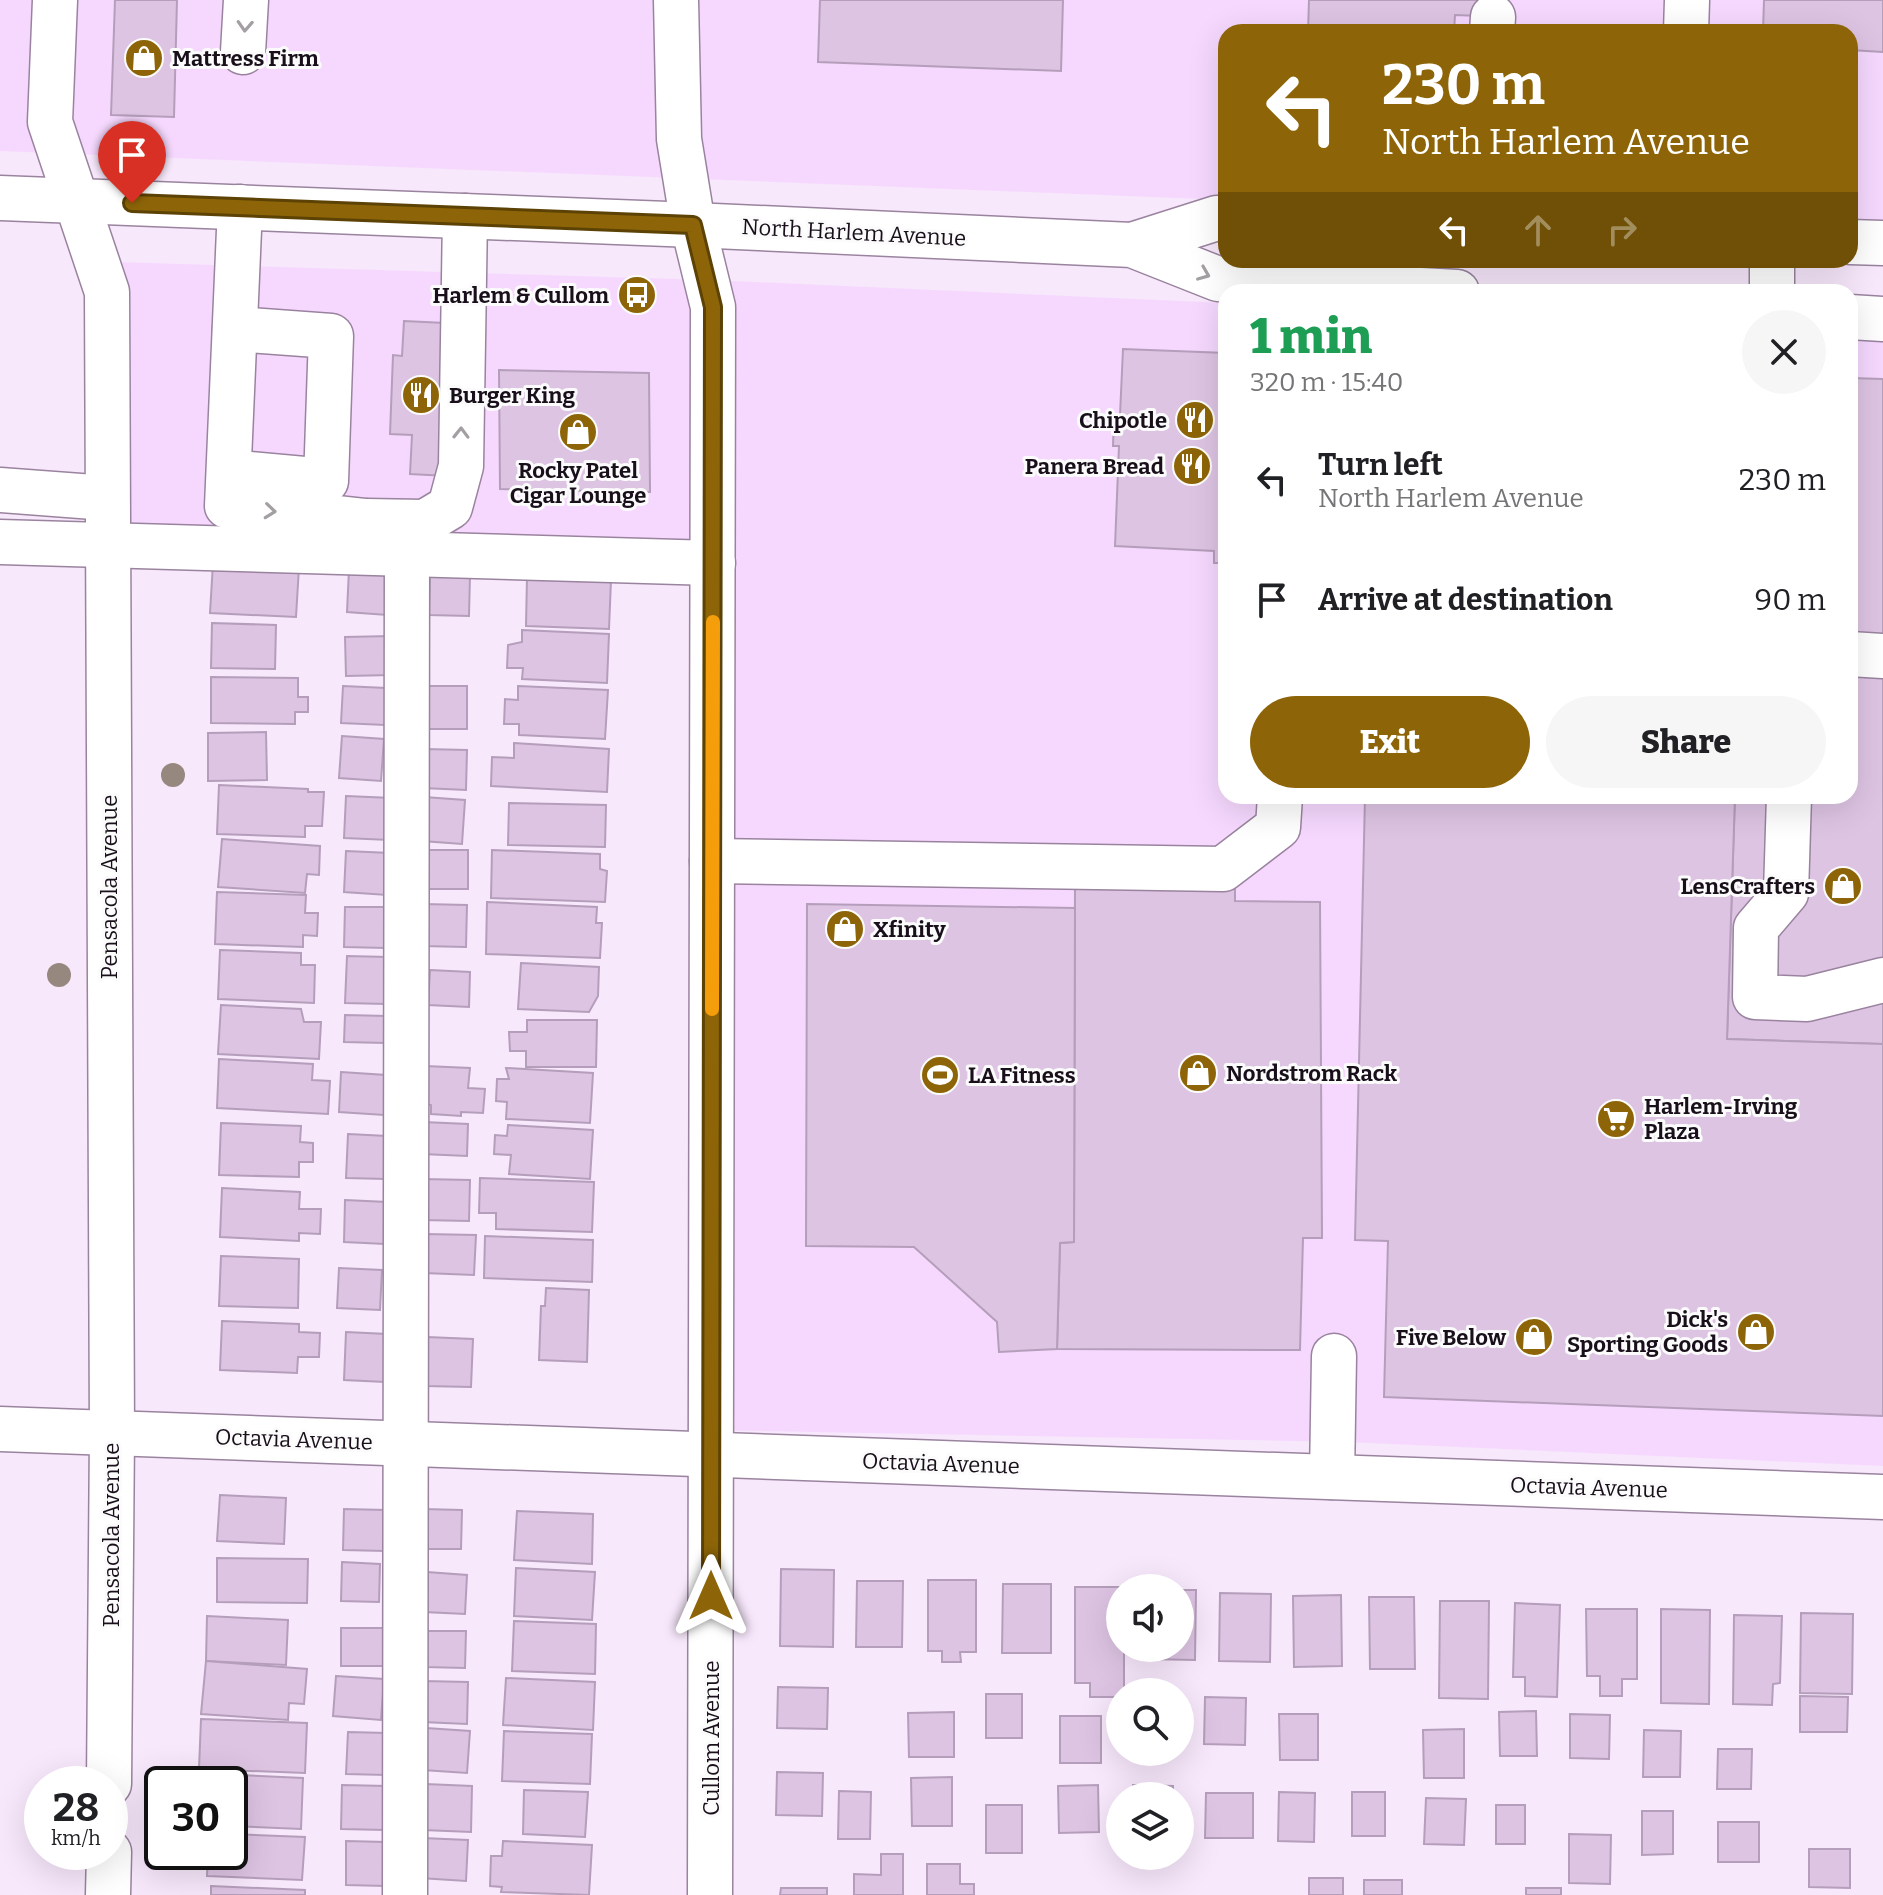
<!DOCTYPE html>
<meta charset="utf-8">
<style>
:root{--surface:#fff;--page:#f6f6f6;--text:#202124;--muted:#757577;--accent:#8d6508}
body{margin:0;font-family:Bitter,serif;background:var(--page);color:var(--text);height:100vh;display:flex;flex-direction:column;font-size:30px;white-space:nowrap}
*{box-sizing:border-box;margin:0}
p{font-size:26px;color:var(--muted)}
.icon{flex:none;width:44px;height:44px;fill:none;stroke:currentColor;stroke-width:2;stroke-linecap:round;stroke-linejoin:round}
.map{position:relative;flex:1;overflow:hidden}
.sheet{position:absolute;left:1218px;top:284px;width:640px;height:520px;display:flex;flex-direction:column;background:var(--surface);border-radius:24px;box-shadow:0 8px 32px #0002}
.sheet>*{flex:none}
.hud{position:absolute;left:1218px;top:24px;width:640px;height:244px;border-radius:24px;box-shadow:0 8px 32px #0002;background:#8d6508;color:#fff;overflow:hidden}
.tools{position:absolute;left:1106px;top:1574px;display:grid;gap:16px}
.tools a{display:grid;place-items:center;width:88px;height:88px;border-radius:50%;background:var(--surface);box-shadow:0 8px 32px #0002;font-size:40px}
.speed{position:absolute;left:24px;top:1766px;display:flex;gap:16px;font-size:40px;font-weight:700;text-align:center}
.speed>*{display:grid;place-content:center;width:104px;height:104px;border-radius:50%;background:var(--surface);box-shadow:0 8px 32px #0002;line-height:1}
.speed small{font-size:20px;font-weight:400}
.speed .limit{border:4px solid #111;border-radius:12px;background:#fff;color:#111}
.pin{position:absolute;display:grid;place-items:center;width:68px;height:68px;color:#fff;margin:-82px -34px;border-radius:50% 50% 50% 0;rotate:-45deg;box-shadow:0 0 8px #0007}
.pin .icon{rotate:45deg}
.me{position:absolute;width:88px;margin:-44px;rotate:0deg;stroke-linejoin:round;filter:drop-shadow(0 0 6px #0008)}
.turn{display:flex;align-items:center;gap:28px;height:168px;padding:0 32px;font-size:36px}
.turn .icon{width:104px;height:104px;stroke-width:2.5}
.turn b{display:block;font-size:56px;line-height:68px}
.lanes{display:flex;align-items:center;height:76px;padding:0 32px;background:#0003;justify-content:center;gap:40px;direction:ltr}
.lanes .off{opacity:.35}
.round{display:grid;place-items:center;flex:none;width:84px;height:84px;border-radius:42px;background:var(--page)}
.head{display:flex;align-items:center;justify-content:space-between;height:136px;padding:0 32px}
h1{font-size:48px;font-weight:800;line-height:60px;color:#1e9e55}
.action{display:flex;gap:16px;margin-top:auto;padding:16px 32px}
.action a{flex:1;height:92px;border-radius:48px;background:var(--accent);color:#fff;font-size:32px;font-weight:800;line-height:92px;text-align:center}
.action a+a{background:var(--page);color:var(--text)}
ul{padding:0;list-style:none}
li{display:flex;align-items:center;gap:24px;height:120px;padding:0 32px}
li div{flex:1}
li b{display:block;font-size:30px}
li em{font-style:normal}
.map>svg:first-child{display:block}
.built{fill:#f6d8fe}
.building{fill:#ddc4e3;stroke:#b59ebb;stroke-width:2}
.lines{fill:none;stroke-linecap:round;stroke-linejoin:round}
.minor-casing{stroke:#9a839f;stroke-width:47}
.major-casing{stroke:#9a839f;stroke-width:47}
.minor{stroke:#fff;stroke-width:44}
.major{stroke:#fff;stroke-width:44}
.tree{fill:#96877f}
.oneway{stroke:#a39fa3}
.route-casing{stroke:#5c4205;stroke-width:20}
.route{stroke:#8d6508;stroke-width:14}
.slow{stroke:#f59e0b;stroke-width:14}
.labels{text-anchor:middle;stroke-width:6;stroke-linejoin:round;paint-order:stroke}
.poi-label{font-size:22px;font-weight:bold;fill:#180f1a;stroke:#fbfbfb;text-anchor:start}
.street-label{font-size:22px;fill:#180f1a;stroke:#fbfbfb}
</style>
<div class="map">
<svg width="1883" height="1895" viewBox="0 0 1883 1895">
<rect width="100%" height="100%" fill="#f7e8fb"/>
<g class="built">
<path d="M0,0H1883V226L1850,224V32H1226V200L0,151Z"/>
<path d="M114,262L710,280L1226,303V796H1850V332L1883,334V1466L1347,1442L704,1430L705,554L115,539Z"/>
</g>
<g class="building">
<path d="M115,0H177L174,117L111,115Z"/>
<path d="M820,0H1063L1061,71L818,62Z"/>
<path d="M1309,0H1507L1506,17L1455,15L1454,32H1308Z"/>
<path d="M1764,0H1883V52L1850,50V32H1763Z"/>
<path d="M404,321L445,323L447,476L410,474L412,435L390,434L393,355L402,356Z"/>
<path d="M1123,349L1226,353V563H1214V551L1115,546L1119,446H1113L1114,415H1120Z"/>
<path d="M499,370L649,373L650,492L500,489Z"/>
<path d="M1850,378L1883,379V1044L1727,1039L1735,796H1850Z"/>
<path d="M213,563L299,567L296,617L210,613Z"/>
<path d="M349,569L389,571L387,615L347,612Z"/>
<path d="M430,574L470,575L469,616L429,615Z"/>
<path d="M527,577L611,580L609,629L526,626Z"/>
<path d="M212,623L276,625L275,669L211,668Z"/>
<path d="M522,630L609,634L607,683L522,679L523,668H507L508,645L522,642Z"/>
<path d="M391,636L392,675L346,676L345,637Z"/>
<path d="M211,677L298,678V697H308V712H295V724L211,723Z"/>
<path d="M343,686L386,688L385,725L341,723Z"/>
<rect x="427" y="686" width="40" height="43"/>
<path d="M518,686L608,690L605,739L519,735V724H504L505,699L518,700Z"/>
<path d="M266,732L267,780L208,781V733Z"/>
<path d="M342,736L384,739L381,781L339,778Z"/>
<path d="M514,743L609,749L607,792L491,786L492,757L514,758Z"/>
<path d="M425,749L467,750L466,790L423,788Z"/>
<path d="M219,785L308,789V792H324L322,826H305V837L217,834Z"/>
<path d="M346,796L392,798L390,840L344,838Z"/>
<path d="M1365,796H1735L1727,1039L1883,1044V1416L1384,1397L1388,1241L1355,1240Z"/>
<path d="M424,797L465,800L462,844L422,841Z"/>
<path d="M509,803L606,805L605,847L508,845Z"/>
<path d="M222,839L320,846L319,875L307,874L305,893L218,887Z"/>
<rect x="425" y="850" width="43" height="39"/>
<path d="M492,850L600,854V869L607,871L605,902L491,898Z"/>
<path d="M346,851L390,853L387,895L344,892Z"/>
<path d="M1075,884L1235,887V901L1320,902L1322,1238H1303L1300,1350L1057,1349L1060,1243L1074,1242Z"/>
<path d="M217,892L306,895L305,913H318L317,936L303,935V947L215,944Z"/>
<path d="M487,902L597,907L596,923H602L600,958L486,954Z"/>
<path d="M423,904L467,905L466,947L422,946Z"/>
<path d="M807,904L1075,908L1074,1242L1060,1243L1057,1349L999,1352L997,1322L914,1247L806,1246Z"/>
<path d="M345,907H387L386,948L344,947Z"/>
<path d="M220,950L301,953V965H315L314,1003L218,999Z"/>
<path d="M347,956L388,957L386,1004L345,1003Z"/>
<path d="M521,963L599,967L598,996L589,1012L518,1009Z"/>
<path d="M430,970L470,972L469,1007L428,1005Z"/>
<path d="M221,1005L301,1009L304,1022H321L319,1059L218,1054Z"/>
<path d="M345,1015L387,1016L386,1043L344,1042Z"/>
<path d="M527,1020H597L596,1067H526V1051H510L509,1032H527Z"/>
<path d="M219,1059L313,1064L312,1080L330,1081L328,1114L217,1108Z"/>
<path d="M425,1066L470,1068L468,1088L485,1089L483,1113L461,1112V1116L431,1114V1105L424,1104Z"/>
<path d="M506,1068L593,1073L590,1123L506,1119L507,1102L496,1101L497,1079H509Z"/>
<path d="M341,1072L386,1075L384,1115L339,1112Z"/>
<path d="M423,1122L468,1124L467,1156L422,1154Z"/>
<path d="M221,1123L301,1126L300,1142L313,1143V1162H299V1177L219,1175Z"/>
<path d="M508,1125L593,1130L590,1179L509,1174L511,1155L494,1154L495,1135L507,1136Z"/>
<path d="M348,1134L387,1136L386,1179L346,1178Z"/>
<path d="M480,1178L594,1182L592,1232L496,1229V1213H479Z"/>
<path d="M423,1179L470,1180L469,1221L422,1220Z"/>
<path d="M222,1188L300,1192L299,1209H321L320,1234L299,1233V1241L220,1237Z"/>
<path d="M345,1200L387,1202L385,1244L344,1242Z"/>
<path d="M425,1234L476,1235L474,1275L424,1273Z"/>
<path d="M485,1236L593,1240L592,1282L484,1278Z"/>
<path d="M221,1256L299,1259L298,1308L219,1306Z"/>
<path d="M339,1268L382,1270L380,1310L337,1308Z"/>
<path d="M546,1288L589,1290L587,1362L539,1360L541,1306H545Z"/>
<path d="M222,1321L299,1324V1332L320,1333L319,1357H298L297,1373L220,1370Z"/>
<path d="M346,1332L387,1334L385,1382L344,1380Z"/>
<path d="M427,1337L473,1339L471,1387L425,1386Z"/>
<path d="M220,1495L286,1498L284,1544L217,1541Z"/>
<path d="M344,1509L386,1510L385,1551L343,1550Z"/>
<path d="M423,1509L462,1510L461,1549H423Z"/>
<path d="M517,1511L593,1514L592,1564L514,1560Z"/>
<path d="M217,1558L308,1559L307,1603L217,1602Z"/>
<path d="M342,1562L380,1564L379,1602L341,1601Z"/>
<path d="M516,1568L595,1572L592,1620L514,1616Z"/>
<path d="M781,1569L834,1570L833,1647L780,1646Z"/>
<path d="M427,1572L467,1575L465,1614L424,1612Z"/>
<path d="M928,1580H976V1652H960L961,1662H942V1651H928Z"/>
<path d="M857,1581H903L902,1647H856Z"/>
<path d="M1003,1584H1051V1653H1002Z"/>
<path d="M1075,1587H1123L1120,1588V1648H1124V1692H1120V1697H1090V1683H1075Z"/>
<path d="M1180,1590H1196L1195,1660L1147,1659V1648H1180Z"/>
<path d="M1220,1593L1271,1594L1270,1662L1219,1661Z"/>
<path d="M1341,1595L1342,1666L1294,1667L1293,1596Z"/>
<path d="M1369,1597H1414L1415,1669H1370Z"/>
<path d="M1440,1601H1489L1488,1699L1439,1698Z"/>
<path d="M1515,1603L1560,1605L1557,1697L1525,1696V1677H1513Z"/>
<path d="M1586,1609H1637V1679H1622V1696H1600V1676H1587Z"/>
<path d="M1661,1609L1710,1610L1709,1704L1661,1703Z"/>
<path d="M1801,1613L1853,1614L1852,1694L1800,1693Z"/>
<path d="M1734,1615L1782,1616L1780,1683L1773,1684L1772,1705L1733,1704Z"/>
<path d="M207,1616L288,1620L286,1665L206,1661Z"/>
<path d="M514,1621L596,1624L595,1674L512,1671Z"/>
<rect x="341" y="1628" width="44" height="38"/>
<path d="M425,1631H466L465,1668L425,1667Z"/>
<path d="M206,1661L307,1669L304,1704L289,1703L288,1720L201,1714Z"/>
<path d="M336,1676L384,1679L381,1720L333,1716Z"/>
<path d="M506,1678L595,1682L593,1730L503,1725Z"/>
<path d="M424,1681L468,1682L467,1724L422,1722Z"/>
<path d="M778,1687L828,1688L827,1729L777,1728Z"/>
<rect x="986" y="1694" width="36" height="44"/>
<path d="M1800,1696L1848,1697L1847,1732H1800Z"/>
<path d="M1205,1697L1246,1698L1245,1745L1204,1744Z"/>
<path d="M1536,1711L1537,1756H1500L1499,1712Z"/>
<path d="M954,1712V1757H909L908,1713Z"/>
<path d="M1279,1714H1318V1760H1280Z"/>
<path d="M1570,1714L1610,1715L1609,1759L1570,1758Z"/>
<rect x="1060" y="1716" width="41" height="47"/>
<path d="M201,1719L307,1723L305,1773L199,1769Z"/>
<path d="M426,1728L470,1731L467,1773L423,1770Z"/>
<path d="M1464,1729V1778H1424L1423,1730Z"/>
<path d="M1644,1730L1681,1731L1680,1777H1643Z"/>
<path d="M504,1731L592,1734L590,1784L502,1781Z"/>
<path d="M348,1732L387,1733L386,1775L346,1774Z"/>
<path d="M1718,1749H1752L1751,1789H1717Z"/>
<path d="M777,1772L823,1773L822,1816L776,1815Z"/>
<path d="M195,1773L303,1778L301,1829L230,1826V1784H195Z"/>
<path d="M952,1777V1826H912L911,1778Z"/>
<path d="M425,1784L472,1786L471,1832L423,1830Z"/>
<path d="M342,1785L387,1786L386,1830L341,1829Z"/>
<path d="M1098,1785L1099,1832L1059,1833L1058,1786Z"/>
<path d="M1133,1785L1173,1786V1796H1132Z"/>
<path d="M524,1790L588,1792L585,1837L523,1834Z"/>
<path d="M839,1791L871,1792L870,1839H838Z"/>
<path d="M1279,1792L1315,1793L1314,1842L1278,1841Z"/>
<rect x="1352" y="1792" width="33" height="44"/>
<path d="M1206,1793H1253V1838H1205Z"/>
<path d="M1426,1798L1466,1799L1464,1845L1424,1844Z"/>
<rect x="986" y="1805" width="36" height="48"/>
<rect x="1496" y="1805" width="29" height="39"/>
<path d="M1642,1811H1673V1854L1642,1855Z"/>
<rect x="1718" y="1822" width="41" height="40"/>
<path d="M230,1834L305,1837L302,1880L207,1876L208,1852H230Z"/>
<path d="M1569,1834L1611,1835L1610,1884L1569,1883Z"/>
<path d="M422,1838L468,1840L466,1881L420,1878Z"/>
<path d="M346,1841L386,1842V1886L346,1885Z"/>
<path d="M503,1841L592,1845L589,1895L501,1892L502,1887L490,1886L491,1856H502Z"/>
<path d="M1809,1849H1850V1888L1809,1887Z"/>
<path d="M881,1854H903V1895H854V1874L881,1875Z"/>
<path d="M927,1864H960V1884H974V1895H927Z"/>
<rect x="1309" y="1878" width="34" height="17"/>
<rect x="1364" y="1880" width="38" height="15"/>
<path d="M211,1886L305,1890V1895H211Z"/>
<path d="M781,1888H827V1895H780Z"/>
<rect x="1526" y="1888" width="35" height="7"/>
</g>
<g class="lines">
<g class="minor-casing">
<g id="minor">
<path d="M55,0L50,122L107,292L112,1433L109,1784"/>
<path d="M676,0L679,139L693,225L713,307L710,1895"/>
<path d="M1492,32L1493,17"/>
<path d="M1686,32L1687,0"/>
<path d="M243,52L246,0"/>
<path d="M240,207L227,506L366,521L425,522L450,507L461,466L465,216"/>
<path d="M229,472L326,481L331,336L235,329"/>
<path d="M0,490L107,498"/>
<path d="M0,542L713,563"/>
<path d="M1850,654L1883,656"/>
<path d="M1789,796L1786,893L1756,928L1755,997L1807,999L1883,980"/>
<path d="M712,861L1223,869L1278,827L1280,796"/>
<path d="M0,1429L1883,1497"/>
<path d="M1332,1477L1334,1356"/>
<path d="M108,1895L109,1852"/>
<path d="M405,1895L407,553"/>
</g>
</g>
<g class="major-casing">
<g id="major">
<path d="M0,198L693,225L1132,245L1218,279L1457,292"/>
<path d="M1850,242L1883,243"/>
<path d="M1132,245L1217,218H1226"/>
<path d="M1772,260V292"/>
<path d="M1850,317L1883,319"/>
</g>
</g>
<use href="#minor" class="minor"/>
<use href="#major" class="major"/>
</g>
<g class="tree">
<circle cx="173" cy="775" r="12"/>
<circle cx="59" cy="975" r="12"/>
</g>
<defs><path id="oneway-chevron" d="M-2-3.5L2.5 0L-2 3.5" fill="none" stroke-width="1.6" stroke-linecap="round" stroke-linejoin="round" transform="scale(2)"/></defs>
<g class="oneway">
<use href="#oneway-chevron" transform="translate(245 26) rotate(93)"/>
<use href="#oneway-chevron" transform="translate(1204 274) rotate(22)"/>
<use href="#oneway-chevron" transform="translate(461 433) rotate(-89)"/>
<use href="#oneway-chevron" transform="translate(270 511) rotate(6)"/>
</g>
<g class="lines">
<g class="route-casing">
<path id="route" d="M132,203L693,225L713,307L711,1596"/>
</g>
<use href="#route" class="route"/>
<path class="slow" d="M712,1009L713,622"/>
</g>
<defs>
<g id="shop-disc" transform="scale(2)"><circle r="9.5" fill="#8d6508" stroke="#fbfbfb"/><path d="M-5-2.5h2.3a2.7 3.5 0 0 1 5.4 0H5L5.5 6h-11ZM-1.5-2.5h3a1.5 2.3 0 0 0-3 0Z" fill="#fff"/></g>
<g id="bus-disc" transform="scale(2)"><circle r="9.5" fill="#8d6508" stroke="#fbfbfb"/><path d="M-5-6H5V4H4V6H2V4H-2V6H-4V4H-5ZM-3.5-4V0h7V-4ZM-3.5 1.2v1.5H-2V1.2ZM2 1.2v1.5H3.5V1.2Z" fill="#fff"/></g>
<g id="restaurant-disc" transform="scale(2)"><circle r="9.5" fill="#8d6508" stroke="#fbfbfb"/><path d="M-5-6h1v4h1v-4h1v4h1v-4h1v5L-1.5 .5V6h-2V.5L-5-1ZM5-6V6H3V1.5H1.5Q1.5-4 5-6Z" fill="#fff"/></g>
<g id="stadium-disc" transform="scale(2)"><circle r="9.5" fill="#8d6508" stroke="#fbfbfb"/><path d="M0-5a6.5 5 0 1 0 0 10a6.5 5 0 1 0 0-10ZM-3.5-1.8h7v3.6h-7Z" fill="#fff"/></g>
<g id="supermarket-disc" transform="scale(2)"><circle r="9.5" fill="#8d6508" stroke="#fbfbfb"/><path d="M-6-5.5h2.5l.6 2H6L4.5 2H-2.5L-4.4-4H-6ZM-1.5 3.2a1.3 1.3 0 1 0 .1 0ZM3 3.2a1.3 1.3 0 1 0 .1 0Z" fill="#fff"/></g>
</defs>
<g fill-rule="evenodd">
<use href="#shop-disc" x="144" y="58"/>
<use href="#bus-disc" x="637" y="295"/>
<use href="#restaurant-disc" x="421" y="395"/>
<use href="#restaurant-disc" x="1195" y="420"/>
<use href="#shop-disc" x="578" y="432"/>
<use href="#restaurant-disc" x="1192" y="466"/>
<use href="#shop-disc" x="1843" y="886"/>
<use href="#shop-disc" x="845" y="929"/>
<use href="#shop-disc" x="1198" y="1073"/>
<use href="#stadium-disc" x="940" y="1075"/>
<use href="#supermarket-disc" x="1616" y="1119"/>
<use href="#shop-disc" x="1756" y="1332"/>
<use href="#shop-disc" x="1534" y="1337"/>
</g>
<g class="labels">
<g class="poi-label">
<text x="172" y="66">Mattress Firm</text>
<text x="609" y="303" text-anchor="end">Harlem &amp; Cullom</text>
<text x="449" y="403">Burger King</text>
<text x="1167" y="428" text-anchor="end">Chipotle</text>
<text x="1164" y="474" text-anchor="end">Panera Bread</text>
<text x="578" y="478" text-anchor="middle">Rocky Patel<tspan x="578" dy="25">Cigar Lounge</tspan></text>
<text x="1815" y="894" text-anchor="end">LensCrafters</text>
<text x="873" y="937">Xfinity</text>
<text x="1226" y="1081">Nordstrom Rack</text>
<text x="968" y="1083">LA Fitness</text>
<text x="1644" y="1114">Harlem-Irving<tspan x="1644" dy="25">Plaza</tspan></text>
<text x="1728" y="1327" text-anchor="end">Dick's<tspan x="1728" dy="25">Sporting Goods</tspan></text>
<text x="1506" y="1345" text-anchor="end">Five Below</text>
</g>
<g class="street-label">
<text transform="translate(854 232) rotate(3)" y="8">North Harlem Avenue</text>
<text transform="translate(109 887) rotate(-90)" y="8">Pensacola Avenue</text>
<text transform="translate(294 1439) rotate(2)" y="8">Octavia Avenue</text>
<text transform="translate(941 1463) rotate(2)" y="8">Octavia Avenue</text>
<text transform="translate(1589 1487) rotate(2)" y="8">Octavia Avenue</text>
<text transform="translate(111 1535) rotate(-90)" y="8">Pensacola Avenue</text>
<text transform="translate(711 1738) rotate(-90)" y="8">Cullom Avenue</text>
</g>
</g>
</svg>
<div class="tools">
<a><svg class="icon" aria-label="sound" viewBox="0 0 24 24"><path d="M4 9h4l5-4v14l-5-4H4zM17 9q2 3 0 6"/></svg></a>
<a><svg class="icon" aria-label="search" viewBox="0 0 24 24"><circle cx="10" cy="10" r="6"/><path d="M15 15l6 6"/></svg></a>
<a><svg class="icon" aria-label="layers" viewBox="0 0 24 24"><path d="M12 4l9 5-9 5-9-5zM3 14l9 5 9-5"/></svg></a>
</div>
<div class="speed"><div>28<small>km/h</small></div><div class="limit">30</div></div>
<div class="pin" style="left:132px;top:203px;background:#d93025"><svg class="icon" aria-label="arrive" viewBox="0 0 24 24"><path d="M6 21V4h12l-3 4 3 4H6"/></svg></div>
<svg class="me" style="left:711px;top:1596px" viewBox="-20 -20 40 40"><path d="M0-17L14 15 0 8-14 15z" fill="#8d6508" stroke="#fff" stroke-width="4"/></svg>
<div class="hud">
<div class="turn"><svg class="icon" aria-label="left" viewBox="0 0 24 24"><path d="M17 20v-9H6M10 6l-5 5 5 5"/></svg><div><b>230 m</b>North Harlem Avenue</div></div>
<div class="lanes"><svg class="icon" aria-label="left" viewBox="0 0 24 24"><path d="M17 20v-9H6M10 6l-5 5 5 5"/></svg><svg class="icon off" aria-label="ahead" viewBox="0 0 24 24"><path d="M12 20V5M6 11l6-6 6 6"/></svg><svg class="icon off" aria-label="right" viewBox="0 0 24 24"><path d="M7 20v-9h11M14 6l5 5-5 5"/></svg></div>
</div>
<section class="sheet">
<div class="head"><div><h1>1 min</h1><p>320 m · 15:40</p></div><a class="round"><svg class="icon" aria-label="close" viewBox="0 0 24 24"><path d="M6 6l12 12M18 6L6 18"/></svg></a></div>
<ul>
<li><svg class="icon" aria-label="left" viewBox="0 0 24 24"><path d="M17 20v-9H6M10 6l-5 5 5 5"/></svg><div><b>Turn left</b><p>North Harlem Avenue</p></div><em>230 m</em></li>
<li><svg class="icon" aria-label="arrive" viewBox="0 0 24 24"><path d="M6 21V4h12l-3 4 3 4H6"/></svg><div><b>Arrive at destination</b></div><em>90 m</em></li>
</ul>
<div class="action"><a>Exit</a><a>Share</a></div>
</section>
</div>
